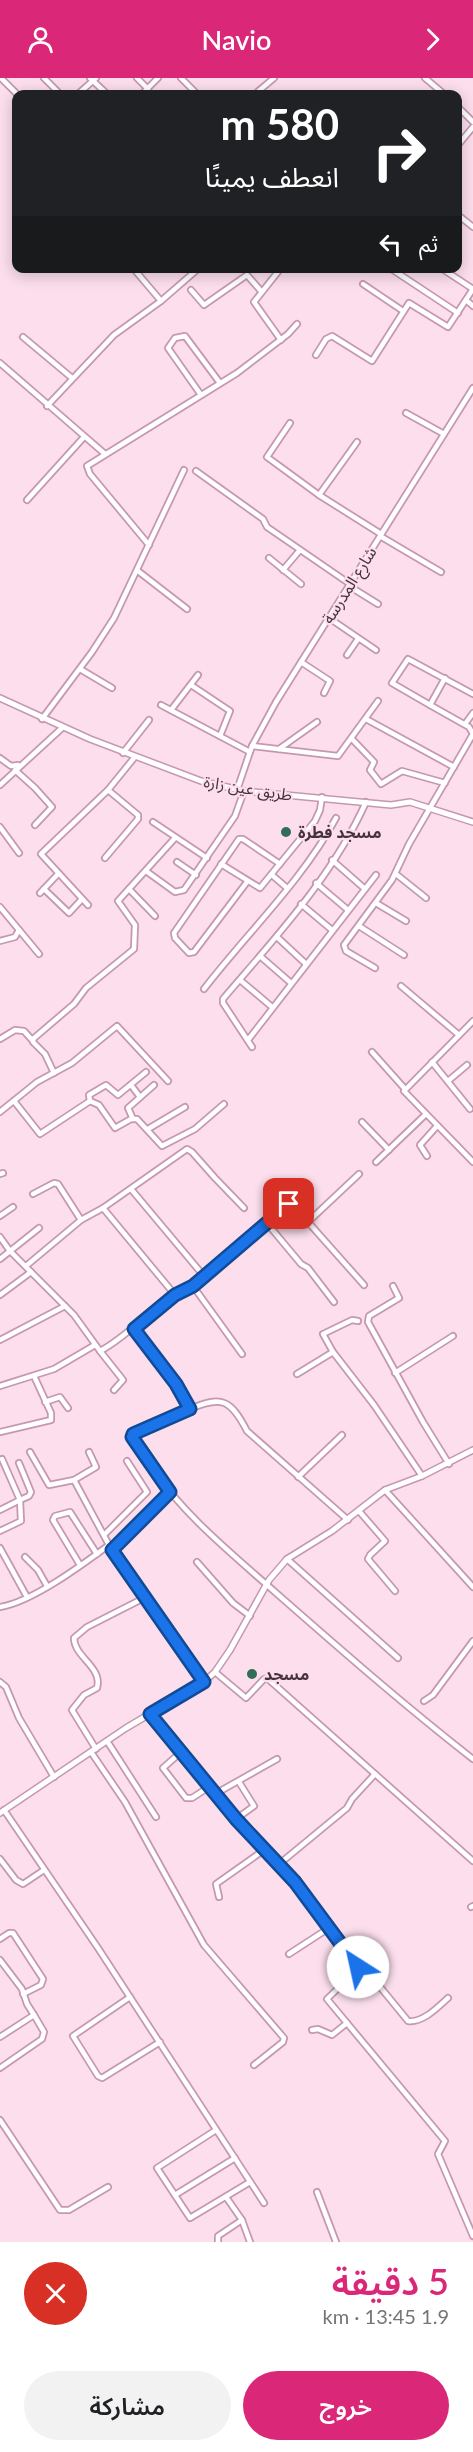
<!DOCTYPE html>
<html lang="ar">
<meta charset="utf-8">
<style>
:root{--surface:#fff;--page:#f2f2f2;--text:#202124;--muted:#757577;--accent:#db2777}
body{margin:0;font-family:Lato,"Noto Sans Arabic",sans-serif;background:var(--page);color:var(--text);direction:rtl;height:100vh;display:flex;flex-direction:column;font-size:22px;white-space:nowrap}
*{box-sizing:border-box;margin:0}
p{font-size:20px;color:var(--muted)}
.icon{flex:none;width:33px;height:33px;fill:none;stroke:currentColor;stroke-width:2;stroke-linecap:round;stroke-linejoin:round}
.map{position:relative;height:2164px;overflow:hidden;direction:ltr}
.details{display:flex;flex-direction:column;background:var(--surface);flex:1}
.details>*{flex:none}
.hud{position:absolute;left:12px;top:12px;width:450px;height:183px;border-radius:12px;box-shadow:0 3px 15px #0003;direction:rtl;background:#202124;color:#fff;overflow:hidden}
.pin{position:absolute;display:grid;place-items:center;width:51px;height:51px;color:#fff;margin:-26px;border-radius:12px;box-shadow:0 3px 9px #0006}
.me{position:absolute;width:66px;margin:-33px;rotate:325deg;stroke-linejoin:round;filter:drop-shadow(0 0 4px #0008)}
.turn{display:flex;align-items:center;gap:21px;height:126px;padding:0 24px;font-size:27px}
.turn .icon{width:78px;height:78px;stroke-width:2.5}
.turn b{display:block;font-size:42px;line-height:51px}
.then{display:flex;align-items:center;height:57px;padding:0 24px;background:#0003;gap:12px;font-size:22px}
.round{display:grid;place-items:center;flex:none;width:63px;height:63px;border-radius:32px;background:var(--page)}
.overview{display:flex;align-items:center;justify-content:space-between;height:102px;padding:0 24px}
h1{font-size:36px;font-weight:600;line-height:45px;color:var(--accent)}
.action{display:flex;gap:12px;margin-top:auto;padding:12px 24px}
.action a{flex:1;height:69px;border-radius:36px;background:var(--accent);color:#fff;font-size:24px;font-weight:600;line-height:69px;text-align:center}
.action a+a{background:var(--page);color:var(--text)}
header{display:flex;justify-content:space-between;align-items:center;height:78px;padding:0 24px;background:var(--accent);color:#fff;font-size:27px;font-weight:600}
.map>svg:first-child{display:block}
.lines{fill:none;stroke-linecap:round;stroke-linejoin:round}
.minor-casing{stroke:#c698b0;stroke-width:8}
.major-casing{stroke:#c698b0;stroke-width:8}
.minor{stroke:#fff;stroke-width:4.5}
.major{stroke:#fff;stroke-width:5}
.route-casing{stroke:#114b97;stroke-width:15}
.route{stroke:#1a73e8;stroke-width:10}
.poi-dot{fill:#326d57;stroke:#fcdeec;stroke-width:2}
.labels{text-anchor:middle;stroke-width:4.5;stroke-linejoin:round;paint-order:stroke}
.street-label{font-size:16px;fill:#45323c;stroke:#fcdeec}
.poi-label{font-size:16px;font-weight:bold;fill:#45323c;stroke:#fcdeec;text-anchor:start}
</style>
<header><svg class="icon" aria-label="forward" viewBox="0 0 24 24"><path d="M9 5l7 7-7 7"/></svg>Navio<svg class="icon" aria-label="person" viewBox="0 0 24 24"><circle cx="12" cy="8" r="4"/><path d="M4 21q1-7 8-7t8 7"/></svg></header>
<div class="map">
<svg width="473" height="2164" viewBox="0 0 473 2164">
<rect width="100%" height="100%" fill="#fcdeec"/>
<g class="lines">
<g class="minor-casing">
<g id="minor">
<path d="M1,0L17,16"/>
<path d="M44,0L60,16"/>
<path d="M90,0L107,16"/>
<path d="M137,0L148,11"/>
<path d="M181,0L197,16"/>
<path d="M425,0L444,16"/>
<path d="M78,16L96,0"/>
<path d="M142,16L158,0"/>
<path d="M255,16L274,0"/>
<path d="M458,29L473,44"/>
<path d="M458,67L473,49"/>
<path d="M458,137L473,149"/>
<path d="M133,190L161,223"/>
<path d="M281,190L254,224L281,262"/>
<path d="M390,190L458,235"/>
<path d="M441,190L473,211"/>
<path d="M363,206L403,233"/>
<path d="M191,212L204,227L247,197L261,213"/>
<path d="M466,222L473,228"/>
<path d="M23,259L72,300"/>
<path d="M316,277L326,261L332,258L372,283L409,225L448,249L473,211"/>
<path d="M0,285L105,376"/>
<path d="M201,317L168,270L175,260L185,258L220,305"/>
<path d="M47,328L114,257L161,223L199,190"/>
<path d="M406,335L444,356"/>
<path d="M290,345L267,379L319,417L381,456"/>
<path d="M196,393L263,441L267,449L350,506"/>
<path d="M319,417L357,364"/>
<path d="M27,422L84,359"/>
<path d="M380,458L441,494"/>
<path d="M149,467L90,396L87,388L237,295L288,256L297,246"/>
<path d="M269,480L301,506"/>
<path d="M283,492L300,472"/>
<path d="M138,493L187,531"/>
<path d="M349,508L378,526"/>
<path d="M329,540L376,572"/>
<path d="M347,577L358,561"/>
<path d="M301,584L330,603L324,615"/>
<path d="M80,591L112,610"/>
<path d="M445,600L430,627L392,605L408,581L473,616"/>
<path d="M191,607L230,633L220,658"/>
<path d="M161,627L250,674"/>
<path d="M171,632L198,597"/>
<path d="M42,641L92,574L114,540L184,392"/>
<path d="M366,641L454,689"/>
<path d="M465,646L473,635"/>
<path d="M352,661L374,684L370,692L381,706L402,693L445,705"/>
<path d="M252,668L338,678L378,623"/>
<path d="M279,671L317,644"/>
<path d="M123,675L149,642"/>
<path d="M0,680L11,688L18,687"/>
<path d="M15,692L35,710L52,729L35,747"/>
<path d="M0,707L62,650"/>
<path d="M237,712L252,668L276,624L473,310"/>
<path d="M153,744L207,780"/>
<path d="M0,749L19,775"/>
<path d="M105,780L138,741V737L108,712"/>
<path d="M332,782L365,811"/>
<path d="M177,784L196,797"/>
<path d="M221,786L260,810L315,743L320,732L322,719"/>
<path d="M146,793L175,814L184,812L235,738L244,713"/>
<path d="M396,796L426,820"/>
<path d="M272,797L287,810"/>
<path d="M247,804L194,874L189,875L175,860L174,855L239,761H243L280,786"/>
<path d="M316,805L348,832"/>
<path d="M44,811L69,835L82,821"/>
<path d="M129,811L155,838"/>
<path d="M40,815L58,796"/>
<path d="M376,825L406,843"/>
<path d="M301,826L332,852"/>
<path d="M88,827L41,776L108,712L134,680"/>
<path d="M0,829L39,876"/>
<path d="M359,848L404,877"/>
<path d="M277,859L306,886"/>
<path d="M0,863L15,859L19,852"/>
<path d="M260,878L291,905"/>
<path d="M375,890L346,873L344,867L392,802L409,766L473,656L469,649L430,627"/>
<path d="M240,902L272,929"/>
<path d="M401,908L459,957"/>
<path d="M204,911C248,854 302,803 336,740"/>
<path d="M473,943L404,1013L473,1084"/>
<path d="M0,961L15,952L24,953L33,963"/>
<path d="M248,962L376,797"/>
<path d="M252,969L223,925V921C275,860 333,798 366,724"/>
<path d="M372,974L405,1011"/>
<path d="M432,984L470,1031"/>
<path d="M54,995L45,976L33,964V961L74,926L86,910L134,871L135,847L118,823L175,760"/>
<path d="M448,1003L467,987"/>
<path d="M131,1007L140,1019"/>
<path d="M14,1023L40,1056L90,1023L99,1027L115,1050L131,1041H137L162,1068L195,1051L224,1026"/>
<path d="M90,1023L89,1017L106,1007L118,1017L146,994"/>
<path d="M0,1034L37,1004L72,985L117,948L168,1003"/>
<path d="M133,1041L128,1030L154,1007"/>
<path d="M362,1044L389,1072"/>
<path d="M148,1051L185,1029"/>
<path d="M427,1078L420,1067L437,1048"/>
<path d="M376,1084L425,1037"/>
<path d="M0,1096L3,1095"/>
<path d="M131,1111L203,1197"/>
<path d="M33,1116L54,1105L58,1106L81,1142"/>
<path d="M103,1130L175,1217"/>
<path d="M0,1138L13,1129"/>
<path d="M266,1144L301,1186L308,1190L334,1224"/>
<path d="M308,1144L359,1096"/>
<path d="M0,1159L10,1173L74,1237L100,1273C133,1256 159,1219 193,1208L289,1126L308,1144L364,1207"/>
<path d="M0,1181L39,1150"/>
<path d="M26,1188L81,1142L103,1130L187,1071L192,1074L215,1100L244,1130"/>
<path d="M193,1208L242,1276"/>
<path d="M393,1208L399,1220L369,1238L368,1244L423,1344L449,1386"/>
<path d="M0,1217L31,1194"/>
<path d="M134,1251L176,1306L190,1331L132,1358C136,1369 144,1379 151,1389C185,1438 231,1475 275,1514C340,1571 405,1628 473,1681"/>
<path d="M0,1262L65,1228"/>
<path d="M100,1273L123,1302L114,1312"/>
<path d="M333,1274L323,1256L352,1242L358,1243"/>
<path d="M395,1295L453,1258"/>
<path d="M297,1296L333,1274L374,1327L422,1398"/>
<path d="M0,1308L54,1291L95,1267"/>
<path d="M45,1324L60,1319L68,1330"/>
<path d="M190,1331C222,1317 231,1322 247,1353L348,1442"/>
<path d="M0,1354L51,1342V1335L34,1298"/>
<path d="M30,1374L49,1407L74,1402L109,1467"/>
<path d="M298,1399L342,1357"/>
<path d="M74,1402L96,1389L89,1374"/>
<path d="M385,1412L473,1509"/>
<path d="M0,1432L20,1422L2,1381"/>
<path d="M359,1433L385,1463L370,1477L368,1481L395,1513"/>
<path d="M0,1453L21,1443L20,1422L29,1418L31,1414L19,1385"/>
<path d="M105,1456L147,1414L127,1383"/>
<path d="M0,1470L27,1519"/>
<path d="M112,1472L170,1414"/>
<path d="M25,1479L38,1492L47,1508"/>
<path d="M287,1481L398,1580"/>
<path d="M197,1484L233,1525L250,1538"/>
<path d="M80,1487L53,1442L55,1438L70,1434L97,1476"/>
<path d="M0,1529C32,1524 82,1487 109,1467L144,1520L204,1604"/>
<path d="M215,1594L246,1620L264,1601L267,1600L473,1783"/>
<path d="M0,1604L6,1609L19,1640L54,1699"/>
<path d="M424,1623L433,1617L473,1563"/>
<path d="M150,1636L236,1741L295,1804L357,1885L363,1888L408,1943C423,1945 438,1929 448,1920"/>
<path d="M107,1663L156,1739"/>
<path d="M96,1671L72,1632L84,1617L97,1610C103,1589 74,1579 74,1560L87,1549L144,1520"/>
<path d="M91,1674L125,1724L204,1867L284,1960L283,1964L254,1987"/>
<path d="M180,1675L163,1690L186,1720H192L209,1709"/>
<path d="M215,1716L277,1681"/>
<path d="M4,1732L98,1870L264,2125"/>
<path d="M236,1741L254,1728L239,1704"/>
<path d="M0,1781L16,1802L23,1806L44,1792"/>
<path d="M278,1787L347,1730L352,1721L375,1696"/>
<path d="M219,1819L216,1806L264,1772"/>
<path d="M471,1829L473,1828"/>
<path d="M0,1861L9,1855H13L43,1901L41,1907L23,1916"/>
<path d="M289,1876L329,1850"/>
<path d="M0,1882L22,1911L27,1926L34,1937L0,1959"/>
<path d="M357,1886L358,1891L327,1921L445,2063L438,2076L473,2158"/>
<path d="M130,1919L73,1958L98,1998L102,2000L160,1964"/>
<path d="M312,1952L318,1951L332,1957L347,1945"/>
<path d="M0,1990L42,1961L44,1954L34,1937"/>
<path d="M0,2042L60,2132H69L108,2109"/>
<path d="M216,2052L157,2090L190,2140L250,2104"/>
<path d="M317,2114L336,2164"/>
<path d="M175,2117L235,2080"/>
<path d="M226,2119L242,2142L250,2164"/>
<path d="M218,2164V2158L242,2142"/>
</g>
</g>
<g class="major-casing">
<g id="major">
<path d="M0,620L90,661L201,703L244,713L391,727L410,724L473,744"/>
<path d="M0,1735L126,1650L204,1604L215,1594L230,1572L269,1502L287,1481L332,1453L385,1412L422,1398L473,1372"/>
</g>
</g>
<use href="#minor" class="minor"/>
<use href="#major" class="major"/>
</g>
<g class="lines">
<g class="route-casing">
<path id="route" d="M289,1126L193,1208L175,1217L134,1251L176,1306L190,1331L133,1356L132,1359L170,1414L112,1472L204,1604L150,1636L236,1741L295,1804L358,1889"/>
</g>
<use href="#route" class="route"/>
</g>
<g class="poi-dot">
<circle cx="286" cy="754" r="6"/>
<circle cx="252" cy="1596" r="6"/>
</g>
<g class="labels">
<g class="street-label">
<text transform="translate(349 507) rotate(-58)" y="6">شارع المدرسة</text>
<text transform="translate(248 710) rotate(9)" y="6">طريق عين زارة</text>
</g>
<g class="poi-label">
<text x="298" y="760">مسجد فطرة</text>
<text x="264" y="1602">مسجد</text>
</g>
</g>
</svg>
<div class="pin" style="left:289px;top:1126px;background:#d93025"><svg class="icon" aria-label="arrive" viewBox="0 0 24 24"><path d="M6 21V4h12l-3 4 3 4H6"/></svg></div>
<svg class="me" style="left:358px;top:1889px" viewBox="-20 -20 40 40"><circle r="19" fill="#fff"/><path d="M0-13L10 11 0 6-10 11z" fill="#1a73e8"/></svg>
<div class="hud">
<div class="turn"><svg class="icon" aria-label="right" viewBox="0 0 24 24"><path d="M7 20v-9h11M14 6l5 5-5 5"/></svg><div><b>580 m</b>انعطف يمينًا</div></div>
<div class="then">ثم<svg class="icon" aria-label="left" viewBox="0 0 24 24"><path d="M17 20v-9H6M10 6l-5 5 5 5"/></svg></div>
</div>
</div>
<section class="details">
<div class="overview"><div><h1>5 دقيقة</h1><p>1.9 km · 13:45</p></div><a class="round" style="background:#d93025;color:#fff"><svg class="icon" aria-label="close" viewBox="0 0 24 24"><path d="M6 6l12 12M18 6L6 18"/></svg></a></div>
<div class="action"><a>خروج</a><a>مشاركة</a></div>
</section>
